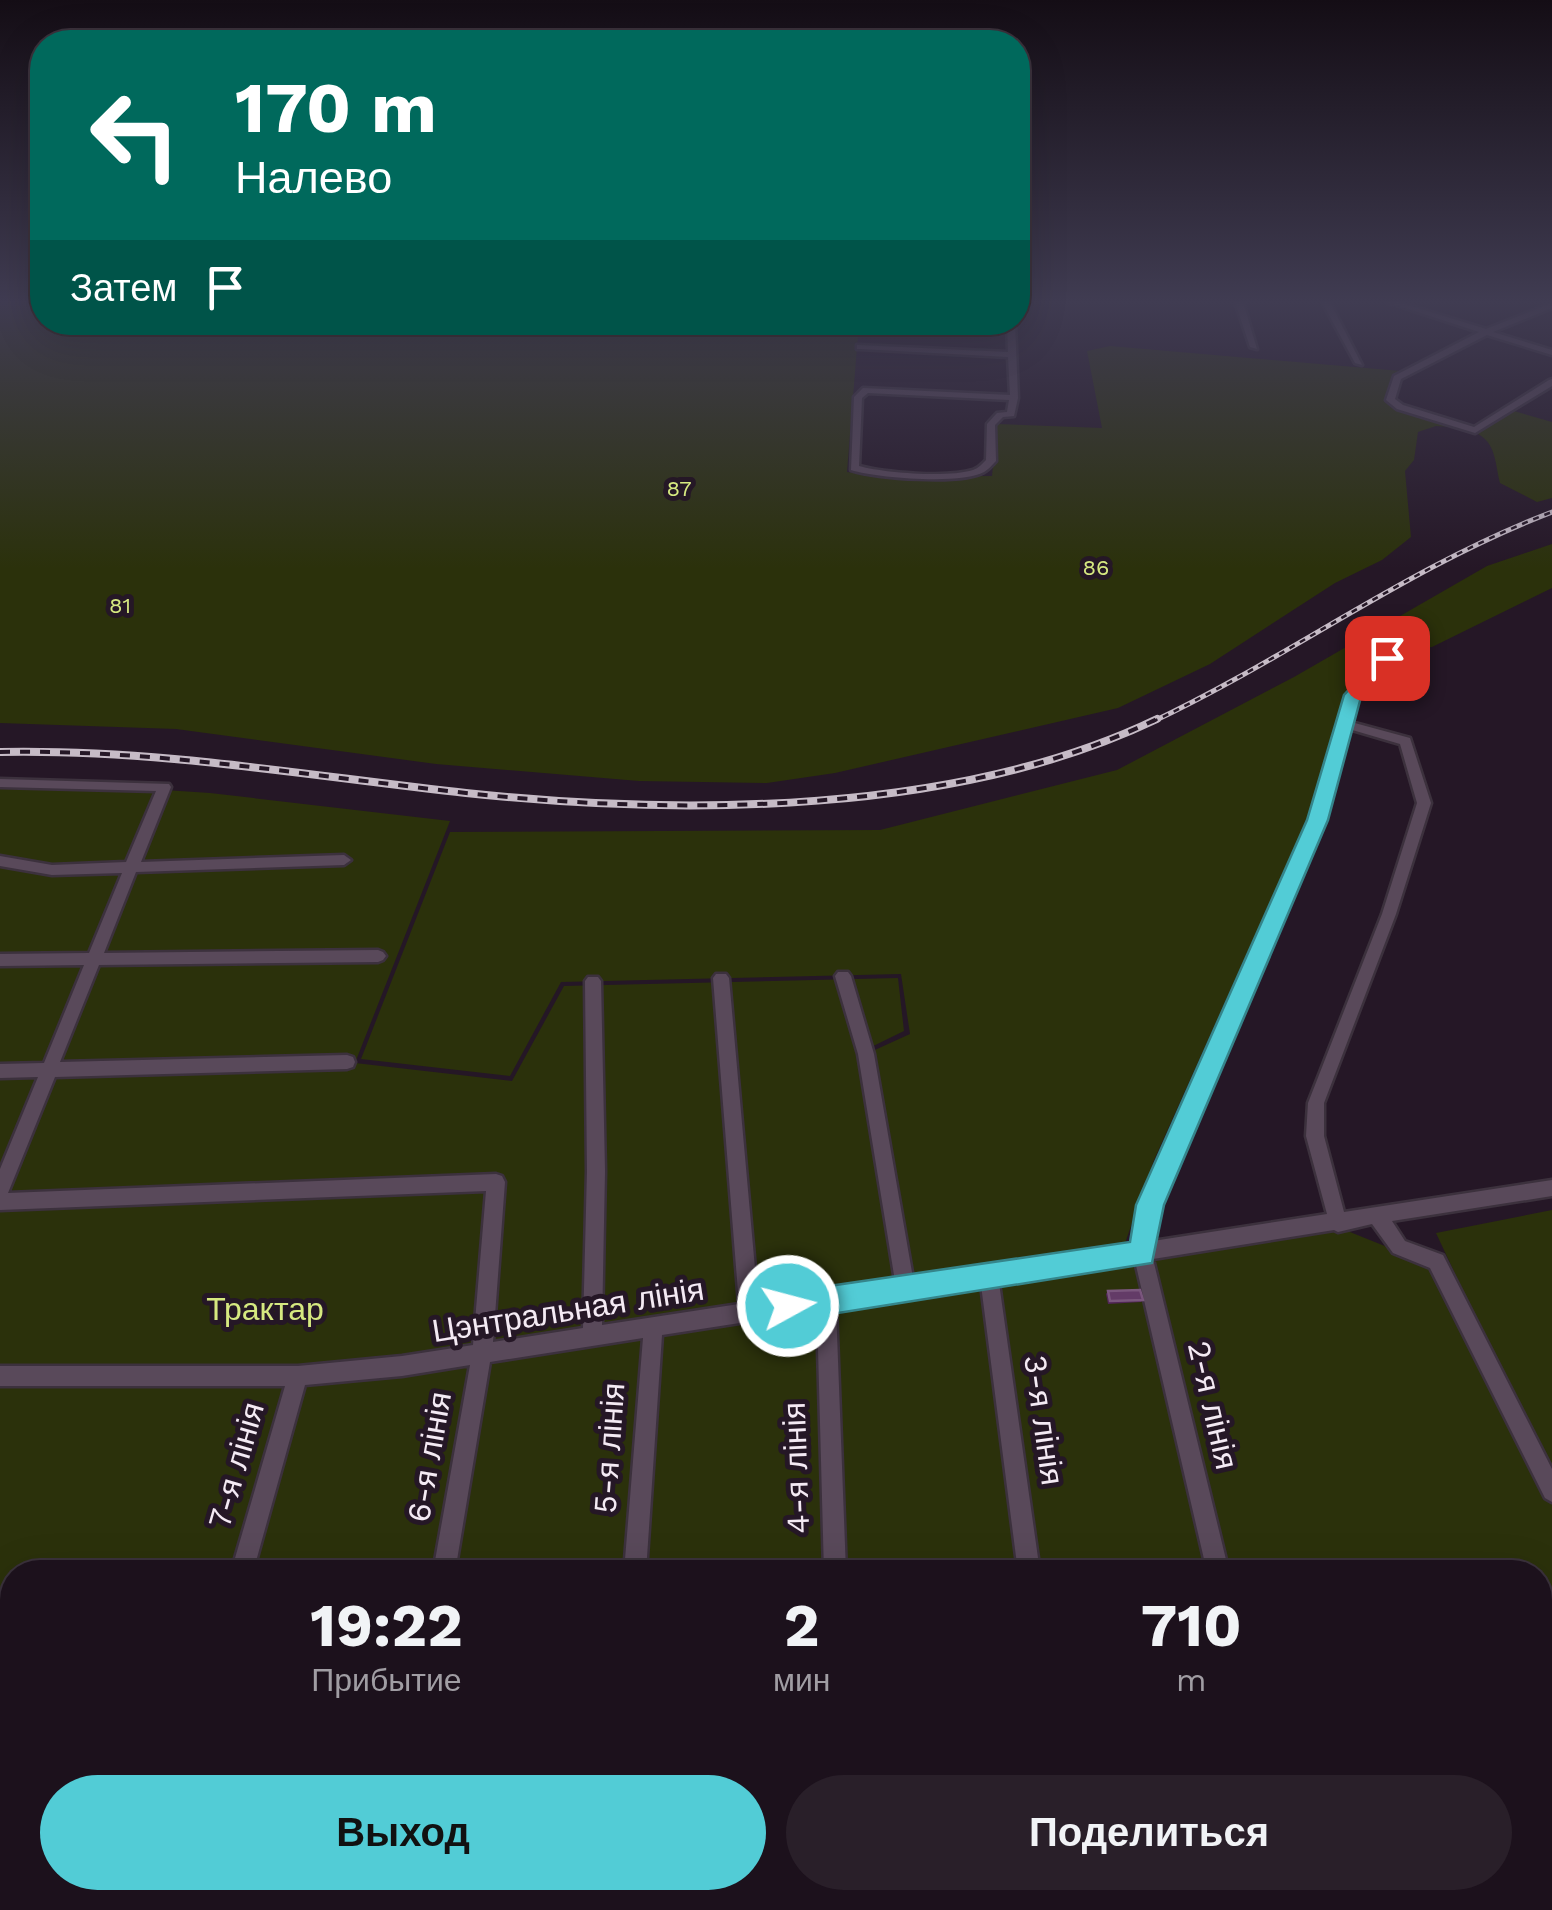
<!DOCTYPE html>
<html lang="ru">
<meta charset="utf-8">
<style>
:root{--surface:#1c111c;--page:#291f29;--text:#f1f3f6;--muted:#a09da3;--line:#3a313b;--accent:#52ccd6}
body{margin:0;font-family:"Work Sans",sans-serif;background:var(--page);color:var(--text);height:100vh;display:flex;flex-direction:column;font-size:38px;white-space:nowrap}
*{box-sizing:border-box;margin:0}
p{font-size:32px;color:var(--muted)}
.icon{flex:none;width:55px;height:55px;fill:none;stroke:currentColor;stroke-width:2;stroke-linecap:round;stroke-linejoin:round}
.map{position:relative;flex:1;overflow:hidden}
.sheet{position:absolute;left:0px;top:1560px;width:1552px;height:350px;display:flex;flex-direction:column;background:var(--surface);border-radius:40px 40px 0 0;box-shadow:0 10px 40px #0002,0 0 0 2px var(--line)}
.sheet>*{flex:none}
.guide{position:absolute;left:30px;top:30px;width:1000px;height:305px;border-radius:40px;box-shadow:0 10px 40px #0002,0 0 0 2px var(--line);background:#00695c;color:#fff;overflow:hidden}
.pin{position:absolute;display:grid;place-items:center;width:85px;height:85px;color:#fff;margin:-42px;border-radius:20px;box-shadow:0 5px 15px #0006}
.me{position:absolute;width:110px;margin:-55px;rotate:83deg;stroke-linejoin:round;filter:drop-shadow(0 0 8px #0008)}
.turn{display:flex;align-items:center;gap:35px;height:210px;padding:0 40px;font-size:45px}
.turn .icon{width:130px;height:130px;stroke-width:2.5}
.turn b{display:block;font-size:70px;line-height:85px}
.then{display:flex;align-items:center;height:95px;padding:0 40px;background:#0003;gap:20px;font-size:38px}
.eta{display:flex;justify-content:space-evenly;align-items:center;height:170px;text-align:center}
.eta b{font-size:60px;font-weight:700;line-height:70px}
.button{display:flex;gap:20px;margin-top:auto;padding:20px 40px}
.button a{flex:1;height:115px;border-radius:60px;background:var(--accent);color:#111;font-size:40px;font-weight:700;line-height:115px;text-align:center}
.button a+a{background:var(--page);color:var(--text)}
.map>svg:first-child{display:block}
.green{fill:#2b310b}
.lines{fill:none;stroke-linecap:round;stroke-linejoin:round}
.minor-casing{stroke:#3c313d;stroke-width:5}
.minor{fill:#59495a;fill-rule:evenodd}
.rail-far1-casing{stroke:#c6bbc6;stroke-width:5}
.rail-casing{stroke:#c6bbc6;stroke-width:8}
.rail-far1{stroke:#251726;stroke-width:2.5;stroke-dasharray:6;stroke-linecap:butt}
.rail{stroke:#251726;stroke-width:4;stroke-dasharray:10;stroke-linecap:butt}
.wall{fill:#512656}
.building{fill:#633b67;stroke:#7a567d;stroke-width:2.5}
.route{fill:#52ccd6;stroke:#35858b;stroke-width:2.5}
.labels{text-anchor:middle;stroke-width:10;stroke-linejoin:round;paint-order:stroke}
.far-park-label{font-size:22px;fill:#d6e980;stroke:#251726}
.near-park-label{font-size:32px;fill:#d6e980;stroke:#251726}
.near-street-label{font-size:32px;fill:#f4eaf4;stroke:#251726}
</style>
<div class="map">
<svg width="1552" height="1910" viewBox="0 0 1552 1910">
<rect width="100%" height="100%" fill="#251726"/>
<g class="green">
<path d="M0,302H42V322L835,323L858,335L847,472L885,477L992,476L997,424L1102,428L1087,351L1110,346L1401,371L1394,377L1386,400L1467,428L1436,426L1418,432L1414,460L1405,471L1411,537L1382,560L1335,583L1210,664L1118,708L835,773L767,783L639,781L436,764L176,729L0,723Z"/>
<path d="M1514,411L1552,422V498L1537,502L1500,483C1495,463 1496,442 1476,433Z"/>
<path d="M1552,544V588L1432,647L1393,651L1363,665L1340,716L1323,784L1154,1160L1123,1249L903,1276L866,1054L910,1034L901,974L561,982L510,1076L361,1059L450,832L880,830L1117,770L1294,677L1487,566Z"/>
<path d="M73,784L210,793L450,821L355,1063L512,1081L564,986L898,978L904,1031L861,1052L902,1297L1340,1228L1432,1265L1552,1505V1910H86L90,1898H1540V1572H12V1694H0V785Z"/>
<path d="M1552,1210V1481L1436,1233Z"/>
<path d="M0,1711H12V1898H74L70,1910H0Z"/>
</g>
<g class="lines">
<g class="minor-casing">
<g id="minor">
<path d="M1235,302H1243L1257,349L1250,347Z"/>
<path d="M1322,302H1330L1362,365L1355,363Z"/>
<path d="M1387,302H1398L1486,329L1552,303V308L1493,332L1552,350V355L1487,335L1401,379L1395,399L1403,405L1474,427L1549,380L1552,379V386L1475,433L1397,409L1386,400L1394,376L1479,332Z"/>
<path d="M1007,322H1015L1018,398L1014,416L1003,417L995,425L996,461C993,464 988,470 984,472C961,485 877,478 851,470L854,397L863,388L1010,395L1008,357L860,349H857V345L1008,352ZM868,393L1009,400L1007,412L997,413L987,424L986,460C981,465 980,467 973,470C948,478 884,473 859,466L862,398Z"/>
<path d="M1387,654L1393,658L1359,696L1351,722L1410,738L1431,803L1396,914L1324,1103V1136L1344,1212L1552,1180V1196L1392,1221L1405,1241L1443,1255L1552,1469V1502L1545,1498L1430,1268L1393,1253L1372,1224L1338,1232L1334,1230L1153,1259L1229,1572H1207L1135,1261L999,1283L1040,1572H1018L981,1285L913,1296L906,1300L900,1298L836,1308L846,1572H824L817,1311L662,1335L646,1572H624L643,1338L490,1362L455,1572H433L470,1365L402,1376L305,1385L253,1572H231L285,1386H0V1366H298L402,1356L473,1345L486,1191L0,1210V1169L38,1077L0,1078V1064L44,1063L84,965L0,966V954L89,953L122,873L52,875L0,866V856L52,865L126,862L156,791L0,787V779L169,784L171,787L141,862L344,855L351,860L344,865L136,872L104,953L378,950L383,952L386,956L383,960L378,962L99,965L60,1062L347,1055L353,1057L355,1062L353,1067L347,1069L55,1077L8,1193L496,1174L502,1176L505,1182L493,1342L583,1328L587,1171L585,981L588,977H598L601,981L605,1171L602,1325L739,1304L713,978L716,974H726L729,978L758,1302L895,1281L858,1054L835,976L838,972H848L851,976L874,1054L913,1278L1134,1244L1141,1205L1310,820L1347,695L1383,656ZM1349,729L1400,744L1417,803L1382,914L1308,1103L1306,1136L1327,1214L1153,1241L1159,1205L1324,820Z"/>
<path d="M108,1898H134L129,1910H103Z"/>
<path d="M374,1898H400L398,1910H372Z"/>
<rect x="599" y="1898" width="26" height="12"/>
<path d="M832,1898H858L859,1910H833Z"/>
<path d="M1059,1898H1085L1087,1910H1061Z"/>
<path d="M1287,1898H1313L1315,1910H1289Z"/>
</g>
</g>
<use href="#minor" class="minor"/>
<g class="rail-far1-casing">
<path id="rail-far1" d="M1152,722C1290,657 1408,567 1552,512"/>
</g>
<g class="rail-casing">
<path id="rail" d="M0,752C157,749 310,776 466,793C683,816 957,815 1157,719"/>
</g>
<use href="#rail-far1" class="rail-far1"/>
<use href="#rail" class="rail"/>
</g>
<path class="wall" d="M1108,1291L1143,1300L1141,1302L1108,1304L1106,1294Z"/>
<path class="building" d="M1140,1290L1143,1300L1110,1301L1108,1291Z"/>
<linearGradient id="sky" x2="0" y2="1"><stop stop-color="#140d15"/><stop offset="0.53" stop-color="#403c52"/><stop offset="1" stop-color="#403c52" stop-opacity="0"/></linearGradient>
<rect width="1552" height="569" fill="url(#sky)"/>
<path class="route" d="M1387,653L1396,658L1361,697L1328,820L1164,1205L1152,1263L788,1321L778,1316L773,1306L778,1296L788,1292L1130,1242L1136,1205L1307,820L1344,695L1381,655Z"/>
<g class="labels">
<g class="far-park-label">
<text x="679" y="496">87</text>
<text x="1096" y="575">86</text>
<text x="120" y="613">81</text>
</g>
<g class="near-park-label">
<text x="265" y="1320">Трактар</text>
</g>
<g class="near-street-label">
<text transform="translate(568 1310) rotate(-9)" y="11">Цэнтральная лінія</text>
<text transform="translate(1213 1405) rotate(77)" y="11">2-я лінія</text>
<text transform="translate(1044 1420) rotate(82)" y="11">3-я лінія</text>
<text transform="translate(609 1448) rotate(-86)" y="11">5-я лінія</text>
<text transform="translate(429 1457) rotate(-80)" y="11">6-я лінія</text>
<text transform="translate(236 1465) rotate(-74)" y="11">7-я лінія</text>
<text transform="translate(796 1468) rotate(-92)" y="11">4-я лінія</text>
</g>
</g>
</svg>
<div class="pin" style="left:1387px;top:658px;background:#d93025"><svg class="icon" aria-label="arrive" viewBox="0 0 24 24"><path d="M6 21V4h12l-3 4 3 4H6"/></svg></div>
<svg class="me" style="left:788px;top:1306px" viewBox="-20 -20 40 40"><circle r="17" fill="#52ccd6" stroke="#fff" stroke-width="3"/><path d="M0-11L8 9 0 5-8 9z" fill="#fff"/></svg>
<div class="guide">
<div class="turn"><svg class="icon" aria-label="left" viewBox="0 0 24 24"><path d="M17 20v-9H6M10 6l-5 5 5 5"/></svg><div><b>170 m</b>Налево</div></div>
<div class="then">Затем<svg class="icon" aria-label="arrive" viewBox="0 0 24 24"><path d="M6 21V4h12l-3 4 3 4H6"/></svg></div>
</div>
<section class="sheet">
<div class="eta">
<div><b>19:22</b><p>Прибытие</p></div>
<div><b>2</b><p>мин</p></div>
<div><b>710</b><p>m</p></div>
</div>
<div class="button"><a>Выход</a><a>Поделиться</a></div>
</section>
</div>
